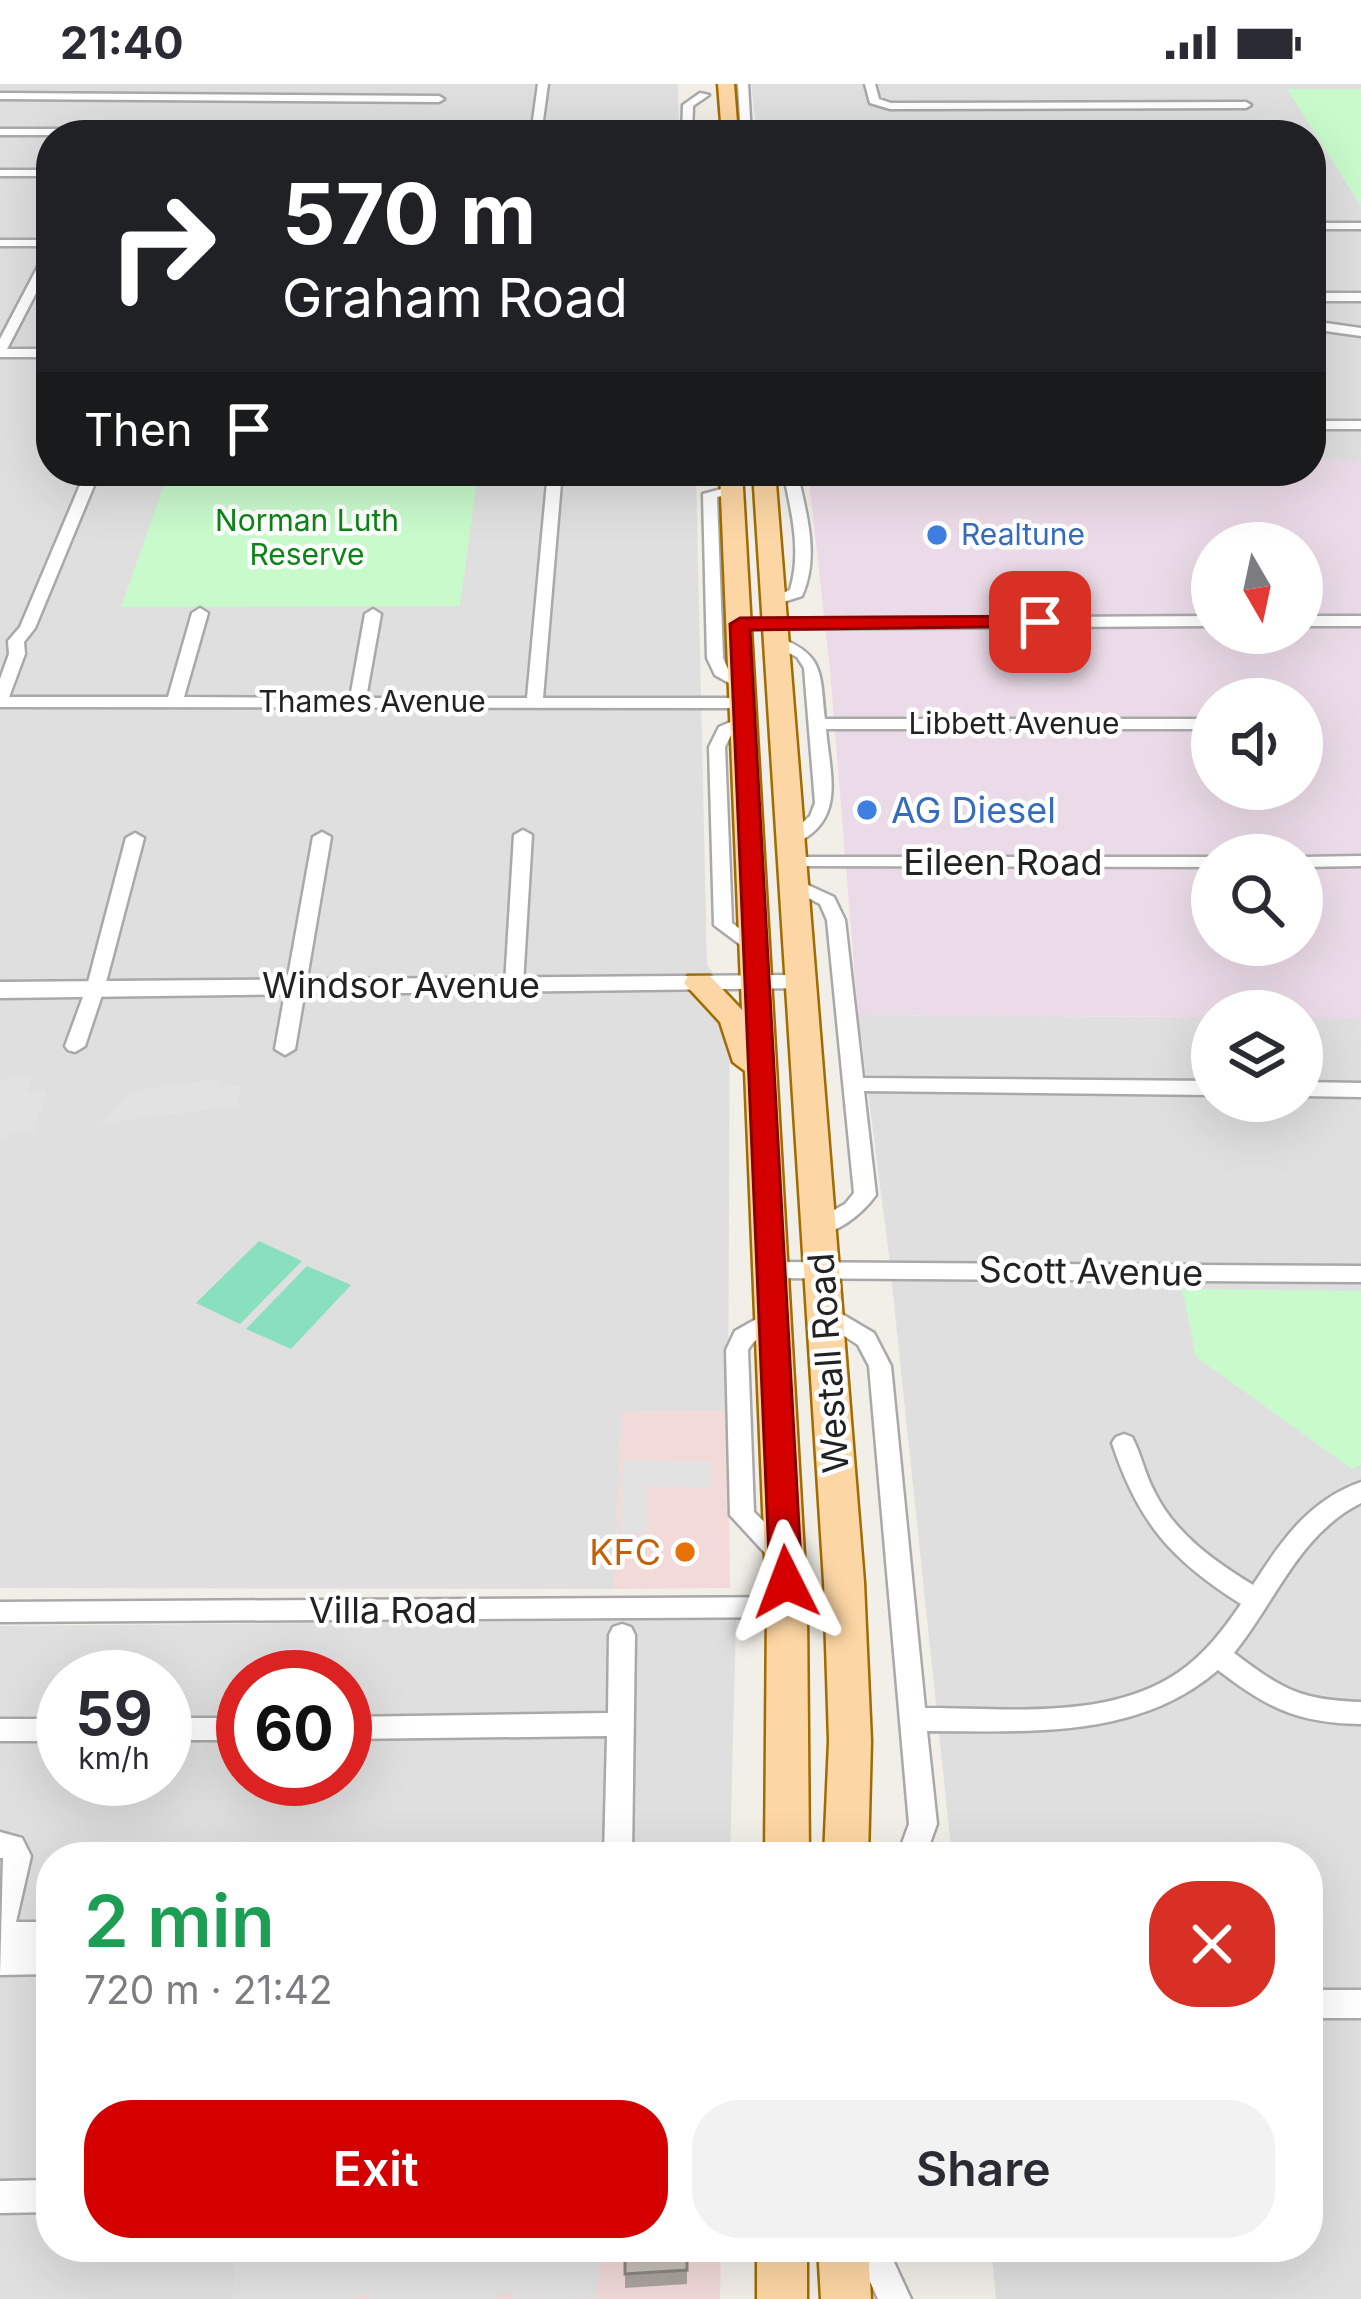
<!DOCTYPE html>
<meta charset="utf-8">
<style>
:root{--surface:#fff;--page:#f2f2f3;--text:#2b2b33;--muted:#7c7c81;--accent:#d40000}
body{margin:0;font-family:Inter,sans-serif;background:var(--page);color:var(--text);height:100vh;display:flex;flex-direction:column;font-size:45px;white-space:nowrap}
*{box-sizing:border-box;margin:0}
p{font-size:39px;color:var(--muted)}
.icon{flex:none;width:66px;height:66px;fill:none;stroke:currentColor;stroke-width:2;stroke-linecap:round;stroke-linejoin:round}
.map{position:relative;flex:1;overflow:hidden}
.panel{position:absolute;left:36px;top:1758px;width:1287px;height:420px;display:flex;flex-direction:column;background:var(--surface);border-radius:48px;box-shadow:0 12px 48px #0002}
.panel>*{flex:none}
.guide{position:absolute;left:36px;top:36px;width:1290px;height:366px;border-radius:48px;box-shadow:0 12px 48px #0002;background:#202124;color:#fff;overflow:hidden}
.needle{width:78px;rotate:171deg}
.fabs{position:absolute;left:1191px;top:438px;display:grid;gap:24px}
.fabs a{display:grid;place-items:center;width:132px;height:132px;border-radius:50%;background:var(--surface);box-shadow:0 12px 48px #0002;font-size:60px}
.speed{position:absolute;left:36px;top:1566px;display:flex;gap:24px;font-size:60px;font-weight:700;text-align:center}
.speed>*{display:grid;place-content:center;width:156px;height:156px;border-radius:50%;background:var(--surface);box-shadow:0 12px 48px #0002;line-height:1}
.speed small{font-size:30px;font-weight:400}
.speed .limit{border:18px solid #d22;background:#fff;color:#111}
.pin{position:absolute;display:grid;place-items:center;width:102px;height:102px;color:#fff;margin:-51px;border-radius:24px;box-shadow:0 6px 18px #0006}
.me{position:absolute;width:132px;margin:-66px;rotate:357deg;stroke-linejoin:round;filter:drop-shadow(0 0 9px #0008)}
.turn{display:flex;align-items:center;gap:42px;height:252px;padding:0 48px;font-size:54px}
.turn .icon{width:156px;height:156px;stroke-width:2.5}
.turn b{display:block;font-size:84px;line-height:102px}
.then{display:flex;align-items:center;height:114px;padding:0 48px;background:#0003;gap:24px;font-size:45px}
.round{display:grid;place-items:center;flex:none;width:126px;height:126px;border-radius:48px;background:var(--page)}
.summary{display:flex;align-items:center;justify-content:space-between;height:204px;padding:0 48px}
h1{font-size:72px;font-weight:600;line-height:90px;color:#1e9e55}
.action{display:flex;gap:24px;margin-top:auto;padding:24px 48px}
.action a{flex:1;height:138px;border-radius:48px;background:var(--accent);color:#fff;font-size:48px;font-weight:600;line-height:138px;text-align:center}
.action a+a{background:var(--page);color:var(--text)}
.status{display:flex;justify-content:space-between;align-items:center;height:84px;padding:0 60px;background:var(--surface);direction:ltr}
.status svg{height:33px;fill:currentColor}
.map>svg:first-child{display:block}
.residential{fill:#e0dfdf;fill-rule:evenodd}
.commercial{fill:#f2dad9}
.industrial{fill:#ebdbe8;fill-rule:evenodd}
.education{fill:#ffffe5}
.park{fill:#c8facc}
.pitch{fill:#88e0be}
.parking{fill:#e2e2e2}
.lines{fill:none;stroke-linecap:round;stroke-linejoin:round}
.minor-casing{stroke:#a9a9a9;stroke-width:5}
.tertiary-casing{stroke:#a9a9a9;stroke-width:5}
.primary-casing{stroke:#a06b00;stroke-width:5}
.minor{fill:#fff;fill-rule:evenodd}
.tertiary{fill:#fff;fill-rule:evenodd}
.primary{fill:#fcd6a4;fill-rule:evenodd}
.wall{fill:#aba49e}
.building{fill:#c7bfb8;stroke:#8b8681;stroke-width:3}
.route{fill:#d40000;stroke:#8a0000;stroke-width:3}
.shop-dot{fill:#3f7fe0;stroke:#fff;stroke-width:4.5}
.food-dot{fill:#e8710a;stroke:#fff;stroke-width:4.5}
.labels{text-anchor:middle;stroke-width:9;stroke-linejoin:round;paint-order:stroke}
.far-park-label{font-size:30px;fill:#0c8416;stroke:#fff}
.far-shop-label{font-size:30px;fill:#366cbe;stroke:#fff;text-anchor:start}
.far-street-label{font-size:30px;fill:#222;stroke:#fff}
.shop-label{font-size:36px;fill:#366cbe;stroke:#fff;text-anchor:start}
.street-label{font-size:36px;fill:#222;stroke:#fff}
.food-label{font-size:36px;fill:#c56008;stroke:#fff;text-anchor:end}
</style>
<div class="status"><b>21:40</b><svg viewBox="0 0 49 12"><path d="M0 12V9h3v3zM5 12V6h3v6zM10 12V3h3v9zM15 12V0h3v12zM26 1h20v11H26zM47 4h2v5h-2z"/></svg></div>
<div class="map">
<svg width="1361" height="2215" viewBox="0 0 1361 2215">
<rect width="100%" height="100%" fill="#f2efe9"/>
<g class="residential">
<path d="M0,0H678L679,51H51V387H696L707,881L730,912L728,1327L622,1328L614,1505L0,1504Z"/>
<path d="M751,0H1361V5L1288,6L1361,122V377L1311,376V51H757Z"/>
<path d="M858,931L1212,933V1017H1302V934H1361V2215H996L991,2163H1308V1773H952L888,1163Z"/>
<path d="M736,1535L730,1773H51V2163H237L232,2215H0V1542ZM63,1593H165V1695H63ZM243,1593H345V1695H243Z"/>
</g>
<g class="commercial">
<path d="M728,1327L730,1504L614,1505L622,1328Z"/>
<path d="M237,2163H721L720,2215H232Z"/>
</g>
<path class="industrial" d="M1311,376L1361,377V934H1302V927H1212V933L858,931L830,586L808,387H1311ZM1212,459H1302V549H1212ZM1212,615H1302V705H1212ZM1212,771H1302V861H1212Z"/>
<path class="education" d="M175,39H465L463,51H170Z"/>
<g class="park">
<path d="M1287,5H1361V122Z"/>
<path d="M169,387H478L460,522L121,523Z"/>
<path d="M1182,1205L1361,1207V1381L1352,1385L1196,1273Z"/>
</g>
<g class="pitch">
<path d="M259,1157L302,1177L240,1240L196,1219Z"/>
<path d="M307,1182L351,1201L291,1265L246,1245Z"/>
</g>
<g class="parking">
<path d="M32,994L28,1007L47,1006L34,1048L16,1049L0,1057V995Z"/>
<path d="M220,994L221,1003L242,1002L236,1022L100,1040L128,1008Z"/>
<path d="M623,1376L712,1377V1404L648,1403V1449L620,1450Z"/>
<path d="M237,2163H599L598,2214L513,2215L512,2210H497V2215H373L359,2210L358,2215H232Z"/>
</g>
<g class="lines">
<g class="minor-casing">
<g id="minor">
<path d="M538,0H548L541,51H531Z"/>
<path d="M738,0H748L751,51H741Z"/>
<path d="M865,0H875L879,15L891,19L1246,18L1251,21L1246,24L890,25L870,19Z"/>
<path d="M0,9L439,12L444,15L439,18L0,15Z"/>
<path d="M700,9L709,11L693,22L692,51H682L683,21Z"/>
<path d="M0,45H115L120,48L116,51H0Z"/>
<rect x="0" y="86" width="51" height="6"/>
<rect x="1311" y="139" width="50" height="6"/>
<rect x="0" y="156" width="51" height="6"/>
<path d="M51,166V180L7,265H51V273H0V255L45,169Z"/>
<rect x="1311" y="209" width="50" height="8"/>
<path d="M1311,237L1361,244V252L1311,245Z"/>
<rect x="1311" y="337" width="50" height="8"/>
<path d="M86,387H100L35,544L24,558L25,570L9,613H168L192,529L200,524L208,529L184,613L350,614L365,530L373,525L381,530L366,614H527L548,387H562L543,614H744L752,619L744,624L0,623V595L9,570L8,557L20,543Z"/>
<path d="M783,387H797C806,428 820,472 802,512L774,521L766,516L790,506C802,466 791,427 783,387Z"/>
<path d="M732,402L739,406L737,409L717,413L723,574L728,585L751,602L743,607L715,591L707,574L703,410Z"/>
<path d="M1212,532V542L740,545L732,540L740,535Z"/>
<rect x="1302" y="532" width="59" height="10"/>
<path d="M777,553C825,570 820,590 825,635H1212V645H826C830,692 847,738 792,761L783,756L810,732L815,719L804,584L797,573L772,561V555Z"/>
<path d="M744,632L752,637L732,649L725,663L732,839L761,861L763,865L761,869L754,871L714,841L709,663L719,643Z"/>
<path d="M523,746L532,751L523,900L514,906L505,900L514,751Z"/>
<path d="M322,748L331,753L295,965L285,971L275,965L313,753Z"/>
<path d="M135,749L144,754L105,902L85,962L75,968L68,966L65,962L87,902L126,754Z"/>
<path d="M1361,772V782L1302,783V773Z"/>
<path d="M794,773H1212V783L788,782L785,778Z"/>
<path d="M797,796L834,813L845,836L863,994L1212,997V1011L864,1007L876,1111C862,1130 834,1154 809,1150L806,1145L809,1140L845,1120L854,1109L827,836L820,820L791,805L788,801L791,797Z"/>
<path d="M1302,998L1361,999V1013L1302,1012Z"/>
<path d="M771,1178L1361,1182V1198L771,1194L763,1192L760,1186L763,1180Z"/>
<path d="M825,1220L874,1249L891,1282L925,1624C1006,1624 1108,1637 1179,1588C1205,1570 1224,1545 1241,1520C1171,1476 1138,1438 1112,1359L1116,1353L1124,1350L1132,1353C1141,1370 1145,1390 1154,1407C1175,1450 1214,1477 1253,1501C1281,1457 1309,1416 1361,1398V1419C1299,1450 1276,1517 1234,1569C1282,1605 1299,1616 1361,1618V1640C1298,1639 1267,1624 1218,1586C1137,1656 1028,1647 927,1647L937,1740L925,1773H897L909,1740L869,1282L858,1261L817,1234L814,1228L817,1222Z"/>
<path d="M774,1225L782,1227L785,1233C776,1248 756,1250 748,1266L754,1428L793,1466L796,1473L793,1480L784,1483L775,1480L730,1431L726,1266L735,1247Z"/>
<path d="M787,1513L796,1516L800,1523L796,1530L787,1533L0,1538V1518Z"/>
<path d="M622,1540L631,1543L635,1551L632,1773H604L607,1652L345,1655V1633L608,1629L609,1551L613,1543Z"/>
<rect x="165" y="1634" width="78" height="22"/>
<rect x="0" y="1635" width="63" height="22"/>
<path d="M0,1748L22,1754L31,1772L16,1838H51V1890L0,1891L3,1774H0Z"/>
<rect x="1308" y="1906" width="53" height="28"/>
<path d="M51,2096V2128L0,2129V2097Z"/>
<path d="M854,2163H887L911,2215H878Z"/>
</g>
</g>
<g class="tertiary-casing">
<path id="tertiary" d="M803,891L815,899L812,904L0,914V898Z"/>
</g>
<g class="primary-casing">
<g id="primary">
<path d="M718,0H734L738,51H722Z"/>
<path d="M720,387H742L807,1523L809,1773H765L767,1523L745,987L733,978L720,938L684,899L688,892H710L742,926Z"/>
<path d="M753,387H775L864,1498L871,1657L868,1773H824L829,1657L824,1498Z"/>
<rect x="757" y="2163" width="50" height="52"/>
<path d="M818,2163H868L871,2215H821Z"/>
</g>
</g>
<use href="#minor" class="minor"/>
<use href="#tertiary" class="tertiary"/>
<use href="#primary" class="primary"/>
</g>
<path class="wall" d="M687,2186V2200L625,2204V2190Z"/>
<path class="building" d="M625,2163H687V2186L625,2190Z"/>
<path class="route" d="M1040,532L1049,538L1047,542L750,546L802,1498L797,1508L786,1512L774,1508L770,1498L730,540L740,534Z"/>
<g class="shop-dot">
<circle cx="937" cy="451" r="12"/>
<circle cx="867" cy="726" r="12"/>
</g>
<circle class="food-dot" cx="685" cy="1468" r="12"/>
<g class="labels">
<g class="far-park-label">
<text x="307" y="447">Norman Luth<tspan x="307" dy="34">Reserve</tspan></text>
</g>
<g class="far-shop-label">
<text x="961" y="461">Realtune</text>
</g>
<g class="far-street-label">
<text x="372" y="628">Thames Avenue</text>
<text x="1014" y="650">Libbett Avenue</text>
</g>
<g class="shop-label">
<text x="891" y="739">AG Diesel</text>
</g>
<g class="street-label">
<text x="1003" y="791">Eileen Road</text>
<text x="401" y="914">Windsor Avenue</text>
<text transform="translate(1091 1187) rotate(1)" y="13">Scott Avenue</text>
<text transform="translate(828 1279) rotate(-94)" y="13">Westall Road</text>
<text x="393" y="1539">Villa Road</text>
</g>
<g class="food-label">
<text x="661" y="1481">KFC</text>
</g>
</g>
</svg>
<div class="fabs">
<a><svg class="needle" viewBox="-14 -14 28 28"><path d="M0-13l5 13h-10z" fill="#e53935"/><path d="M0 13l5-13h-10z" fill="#7c7c81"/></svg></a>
<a><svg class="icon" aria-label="sound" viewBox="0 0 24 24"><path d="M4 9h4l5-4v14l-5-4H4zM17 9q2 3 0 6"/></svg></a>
<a><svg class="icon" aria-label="search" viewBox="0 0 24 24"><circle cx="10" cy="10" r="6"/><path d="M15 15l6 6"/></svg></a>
<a><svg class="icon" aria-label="layers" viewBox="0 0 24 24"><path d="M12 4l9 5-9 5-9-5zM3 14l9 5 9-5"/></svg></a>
</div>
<div class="speed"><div>59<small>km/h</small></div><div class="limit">60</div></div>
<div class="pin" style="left:1040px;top:538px;background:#d93025"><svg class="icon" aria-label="arrive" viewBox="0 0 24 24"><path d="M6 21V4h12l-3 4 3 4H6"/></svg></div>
<svg class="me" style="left:786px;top:1498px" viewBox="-20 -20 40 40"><path d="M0-17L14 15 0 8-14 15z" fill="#d40000" stroke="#fff" stroke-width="4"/></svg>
<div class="guide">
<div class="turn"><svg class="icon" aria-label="right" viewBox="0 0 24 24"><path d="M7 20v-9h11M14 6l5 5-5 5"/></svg><div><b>570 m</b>Graham Road</div></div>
<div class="then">Then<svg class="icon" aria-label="arrive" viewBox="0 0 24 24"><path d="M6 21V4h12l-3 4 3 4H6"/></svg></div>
</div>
<section class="panel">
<div class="summary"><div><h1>2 min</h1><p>720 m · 21:42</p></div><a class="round" style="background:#d93025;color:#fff"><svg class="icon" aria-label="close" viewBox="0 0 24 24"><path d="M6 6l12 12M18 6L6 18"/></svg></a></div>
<div class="action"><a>Exit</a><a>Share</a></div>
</section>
</div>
